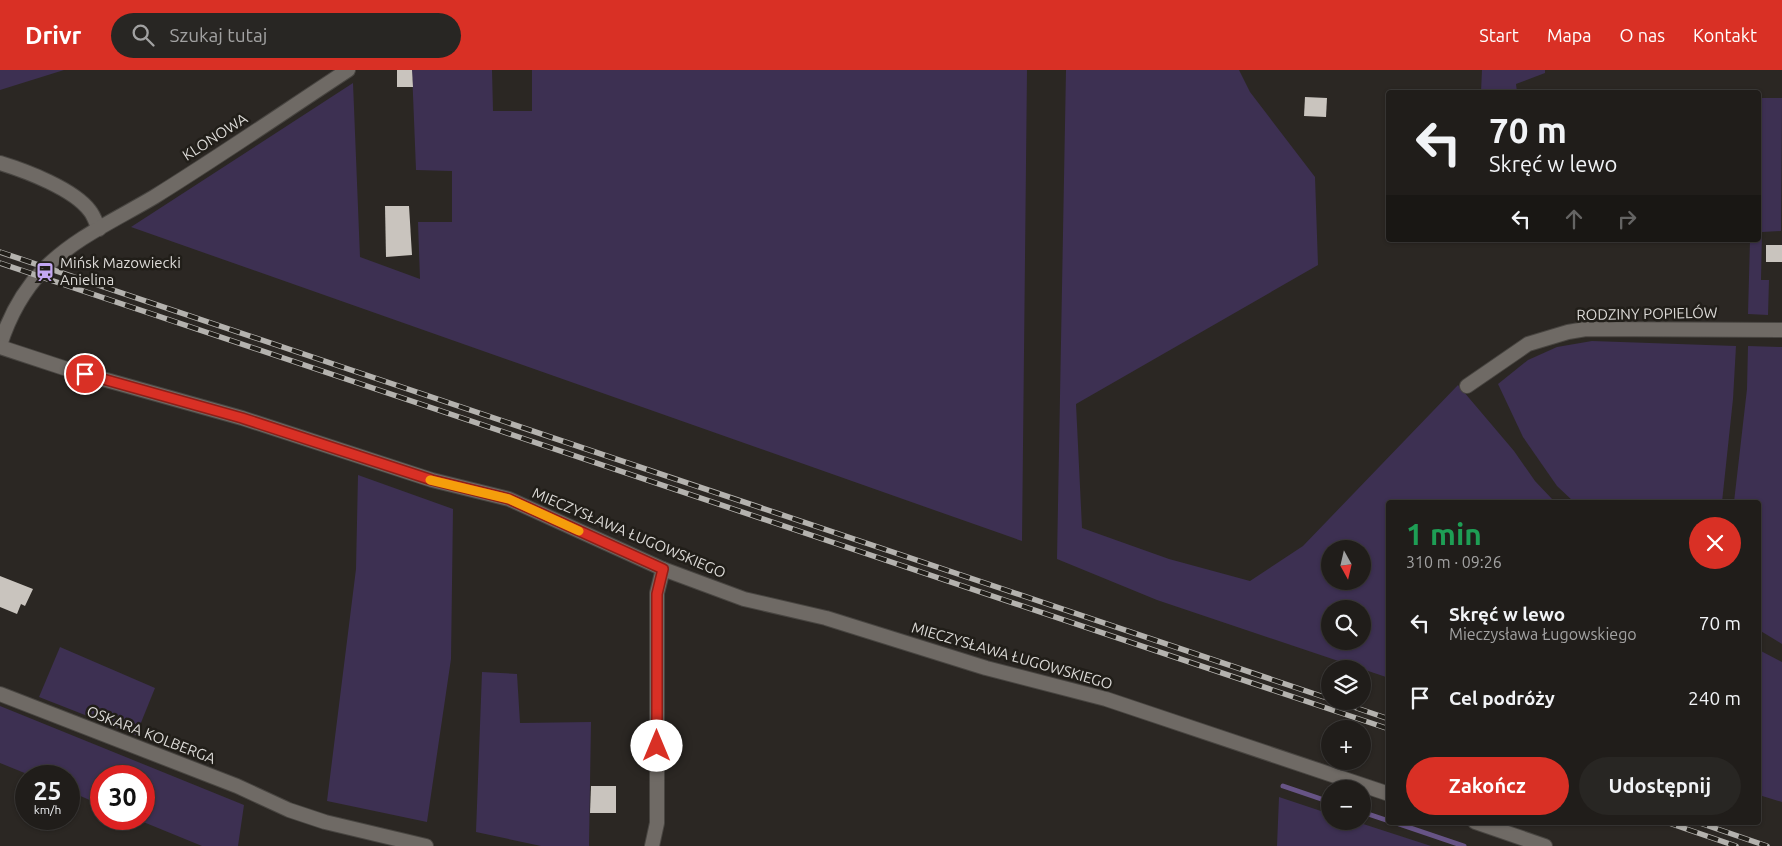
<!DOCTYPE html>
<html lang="pl">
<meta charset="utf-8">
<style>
:root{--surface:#201d1a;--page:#282623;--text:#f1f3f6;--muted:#a2a2a2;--line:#3d3b39;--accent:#d93025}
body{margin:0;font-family:Ubuntu,sans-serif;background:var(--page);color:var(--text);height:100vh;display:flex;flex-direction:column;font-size:19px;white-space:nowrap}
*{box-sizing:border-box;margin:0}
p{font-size:16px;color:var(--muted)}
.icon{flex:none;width:28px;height:28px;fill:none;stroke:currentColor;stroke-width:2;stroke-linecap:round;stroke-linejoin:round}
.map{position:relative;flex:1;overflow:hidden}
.panel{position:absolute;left:1386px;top:430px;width:375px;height:325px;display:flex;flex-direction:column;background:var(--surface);border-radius:5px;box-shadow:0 1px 4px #0004,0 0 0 1px var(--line)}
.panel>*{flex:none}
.top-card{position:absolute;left:1386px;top:20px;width:375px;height:152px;border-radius:5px;box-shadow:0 1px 4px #0004,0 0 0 1px var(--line);background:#201d1a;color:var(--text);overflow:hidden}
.needle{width:32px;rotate:172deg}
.controls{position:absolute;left:1321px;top:470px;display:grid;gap:10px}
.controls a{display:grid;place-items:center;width:50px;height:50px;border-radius:50%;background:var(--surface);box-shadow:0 1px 4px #0004,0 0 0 1px var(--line);font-size:25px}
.speed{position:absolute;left:15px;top:695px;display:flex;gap:10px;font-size:25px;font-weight:700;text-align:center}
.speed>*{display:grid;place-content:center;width:65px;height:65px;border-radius:50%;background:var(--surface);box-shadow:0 1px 4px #0004,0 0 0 1px var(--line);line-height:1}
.speed small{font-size:12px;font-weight:400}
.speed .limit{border:8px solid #d22;background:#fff;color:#111}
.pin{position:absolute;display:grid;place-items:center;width:42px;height:42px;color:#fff;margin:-21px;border:2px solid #fff;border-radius:50%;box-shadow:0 1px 5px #0007}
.me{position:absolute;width:55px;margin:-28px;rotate:0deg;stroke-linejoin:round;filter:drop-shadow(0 0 4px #0008)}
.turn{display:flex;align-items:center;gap:18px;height:105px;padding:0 20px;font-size:22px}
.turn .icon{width:65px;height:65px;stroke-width:2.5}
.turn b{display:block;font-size:35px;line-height:42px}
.lanes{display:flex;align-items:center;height:48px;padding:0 20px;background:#0003;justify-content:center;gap:25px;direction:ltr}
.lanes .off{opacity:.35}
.round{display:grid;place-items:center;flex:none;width:52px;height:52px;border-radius:26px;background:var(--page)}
.headline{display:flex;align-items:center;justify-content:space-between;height:85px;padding:0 20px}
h1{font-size:30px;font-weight:700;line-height:38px;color:#1e9e55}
.primary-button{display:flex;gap:10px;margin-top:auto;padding:10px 20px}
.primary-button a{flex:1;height:58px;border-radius:30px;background:var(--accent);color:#fff;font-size:20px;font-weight:700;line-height:58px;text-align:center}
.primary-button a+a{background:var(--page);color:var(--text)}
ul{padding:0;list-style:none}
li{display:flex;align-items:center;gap:15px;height:75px;padding:0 20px}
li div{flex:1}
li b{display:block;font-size:19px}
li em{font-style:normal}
header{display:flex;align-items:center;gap:30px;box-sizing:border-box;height:70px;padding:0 25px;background:var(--accent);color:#fff}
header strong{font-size:24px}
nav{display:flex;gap:28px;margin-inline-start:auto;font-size:18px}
.search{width:350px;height:45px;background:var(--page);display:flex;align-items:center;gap:12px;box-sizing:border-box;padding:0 18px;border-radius:28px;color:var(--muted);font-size:19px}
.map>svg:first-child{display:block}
.green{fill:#3d3052;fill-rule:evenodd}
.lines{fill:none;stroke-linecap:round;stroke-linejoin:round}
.stream{stroke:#675486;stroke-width:5}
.building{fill:#c9c4be}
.minor-casing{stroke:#484541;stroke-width:16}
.minor{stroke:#6f6a65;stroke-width:14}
.rail-casing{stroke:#b4b2ae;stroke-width:5.5}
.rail{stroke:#211e19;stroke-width:4;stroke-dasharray:11;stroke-linecap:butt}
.route-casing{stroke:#8d1f18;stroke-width:12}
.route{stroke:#d93025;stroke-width:9}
.slow{stroke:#f59e0b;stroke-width:9}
.labels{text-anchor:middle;stroke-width:5;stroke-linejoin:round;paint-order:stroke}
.street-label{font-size:15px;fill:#dcdad7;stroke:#211e19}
.poi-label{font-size:15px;fill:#dcdad7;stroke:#211e19;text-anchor:start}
</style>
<header>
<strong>Drivr</strong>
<div class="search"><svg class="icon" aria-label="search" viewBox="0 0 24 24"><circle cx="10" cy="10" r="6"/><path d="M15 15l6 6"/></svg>Szukaj tutaj</div>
<nav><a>Start</a><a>Mapa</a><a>O nas</a><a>Kontakt</a></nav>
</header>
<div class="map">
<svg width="1782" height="776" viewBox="0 0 1782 776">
<rect width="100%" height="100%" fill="#2b2723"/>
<g class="green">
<path d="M0,0H64L0,20Z"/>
<path d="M412,0H492L493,41H532V0H1027L1022,471L131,157L353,13L360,187L420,209L418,152H452V101L416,100Z"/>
<path d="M1066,0H1239L1250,22L1315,107L1318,195L1076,334L1082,458L1169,489L1250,511L1303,476L1458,315L1514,381L1535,411L1552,429V432H1389V608L1157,530L1057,489ZM1330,479H1362V511H1330ZM1330,539H1362V571H1330Z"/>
<path d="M1482,0H1545V3L1516,14L1517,22H1481Z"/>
<path d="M1759,28H1782L1781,161L1762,162L1761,210H1769L1768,245L1748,244L1750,170H1759Z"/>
<path d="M1592,271L1736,276L1733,329L1722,432H1574L1557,416L1523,367L1498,314L1528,290L1557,277Z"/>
<path d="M1748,276L1782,277V574L1759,560V432H1734L1747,319Z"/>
<path d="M358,405L453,439L451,589L427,752L327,731L356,499Z"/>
<path d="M60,577L155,618L136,665L39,627Z"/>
<path d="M1759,580L1782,592V732L1759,725Z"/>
<path d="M482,602L517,604L520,653L591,652L589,776H541L476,762Z"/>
<path d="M0,636L244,735L238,776H202L136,749H144V706H101V735L69,721V706H32L0,693Z"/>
<path d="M1279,727L1330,744V751H1354L1431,776H1277Z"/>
</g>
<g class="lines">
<g class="stream">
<path d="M1283,716L1330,732"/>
<path d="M1362,742L1389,751"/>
<path d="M1393,752L1464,776"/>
</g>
</g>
<g class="building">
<path d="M397,0H412L413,17H397Z"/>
<path d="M1305,27L1327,28L1326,47L1304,46Z"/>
<path d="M385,136H409L412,185L386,187Z"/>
<rect x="1766" y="175" width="16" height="17"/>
<path d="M0,506L33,519L25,536L21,534L17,544L0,537Z"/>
<path d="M591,716H616V743H590Z"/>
</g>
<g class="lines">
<g class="minor-casing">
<g id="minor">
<path d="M0,93C26,101 74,119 90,141C94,146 96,153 99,159"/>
<path d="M0,275C9,247 23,221 43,200C74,168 117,149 154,127C220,86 284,42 348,0"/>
<path d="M0,277L67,299L242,348L432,410L509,429L663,499L744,529L826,548L986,598L1106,629L1389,724"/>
<path d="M1467,316L1528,274L1568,262L1586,259L1782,260"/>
<path d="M0,624L237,716L289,740L325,752L426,776"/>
<path d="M1475,752L1545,776"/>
<path d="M652,776L657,753V523L663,499"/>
</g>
</g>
<use href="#minor" class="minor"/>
<g class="rail-casing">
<g id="rail">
<path d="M0,182L1330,629"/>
<path d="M0,193L1389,659"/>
<path d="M1336,631L1389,649"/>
<path d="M1666,752L1736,776"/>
<path d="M1697,752L1767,776"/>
</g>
</g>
<use href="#rail" class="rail"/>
</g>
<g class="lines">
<g class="route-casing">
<path id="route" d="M85,304L242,348L432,410L509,429L663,499L657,524V676"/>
</g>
<use href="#route" class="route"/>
<path class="slow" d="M430,410L509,429L579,461"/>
</g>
<defs>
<g id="station-bare" transform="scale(1.5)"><path d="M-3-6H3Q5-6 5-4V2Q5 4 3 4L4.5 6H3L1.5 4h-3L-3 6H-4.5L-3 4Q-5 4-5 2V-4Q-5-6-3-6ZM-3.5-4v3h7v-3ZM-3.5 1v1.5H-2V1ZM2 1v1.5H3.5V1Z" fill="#c3a7f2" stroke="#211e19" stroke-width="2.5" paint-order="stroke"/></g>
</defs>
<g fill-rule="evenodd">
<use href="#station-bare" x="45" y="202"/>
</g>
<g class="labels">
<g class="street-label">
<text transform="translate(215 67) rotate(-33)" y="5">KLONOWA</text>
<text transform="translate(1647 244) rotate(-1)" y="5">RODZINY POPIELÓW</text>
<text transform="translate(629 463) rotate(23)" y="5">MIECZYSŁAWA ŁUGOWSKIEGO</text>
<text transform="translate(1012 586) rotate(16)" y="5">MIECZYSŁAWA ŁUGOWSKIEGO</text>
<text transform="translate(151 665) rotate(21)" y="5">OSKARA KOLBERGA</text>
</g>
<g class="poi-label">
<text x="60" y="198">Mińsk Mazowiecki<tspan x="60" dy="17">Anielina</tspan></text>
</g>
</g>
</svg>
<div class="controls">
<a><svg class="needle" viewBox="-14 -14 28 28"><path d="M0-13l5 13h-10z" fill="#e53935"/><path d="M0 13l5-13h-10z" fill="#a2a2a2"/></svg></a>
<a><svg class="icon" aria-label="search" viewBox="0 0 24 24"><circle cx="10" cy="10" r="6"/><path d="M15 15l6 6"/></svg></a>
<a><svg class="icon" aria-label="layers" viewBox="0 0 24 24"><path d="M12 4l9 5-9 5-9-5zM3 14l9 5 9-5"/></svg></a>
<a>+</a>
<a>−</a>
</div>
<div class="speed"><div>25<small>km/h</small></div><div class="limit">30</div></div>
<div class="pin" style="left:85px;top:304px;background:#d93025"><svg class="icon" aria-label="arrive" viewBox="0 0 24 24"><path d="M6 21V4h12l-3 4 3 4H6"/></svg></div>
<svg class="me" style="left:657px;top:676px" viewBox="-20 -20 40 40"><circle r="19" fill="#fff"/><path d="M0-13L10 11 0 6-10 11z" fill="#d93025"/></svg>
<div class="top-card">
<div class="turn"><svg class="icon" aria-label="left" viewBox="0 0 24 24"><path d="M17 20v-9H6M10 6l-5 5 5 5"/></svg><div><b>70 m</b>Skręć w lewo</div></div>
<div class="lanes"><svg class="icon" aria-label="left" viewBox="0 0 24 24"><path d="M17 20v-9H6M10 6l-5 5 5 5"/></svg><svg class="icon off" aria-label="ahead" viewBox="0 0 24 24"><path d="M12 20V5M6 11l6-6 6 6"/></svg><svg class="icon off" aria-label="right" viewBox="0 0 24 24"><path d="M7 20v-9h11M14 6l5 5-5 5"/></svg></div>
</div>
<section class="panel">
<div class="headline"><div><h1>1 min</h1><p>310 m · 09:26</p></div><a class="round" style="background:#d93025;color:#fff"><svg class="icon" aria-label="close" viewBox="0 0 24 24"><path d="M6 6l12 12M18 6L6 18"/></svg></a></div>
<ul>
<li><svg class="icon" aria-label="left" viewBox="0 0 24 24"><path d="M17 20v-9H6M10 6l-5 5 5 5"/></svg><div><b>Skręć w lewo</b><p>Mieczysława Ługowskiego</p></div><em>70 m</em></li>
<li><svg class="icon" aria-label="arrive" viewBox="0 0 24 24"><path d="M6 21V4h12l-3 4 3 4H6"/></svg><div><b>Cel podróży</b></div><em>240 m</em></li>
</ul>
<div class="primary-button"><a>Zakończ</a><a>Udostępnij</a></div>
</section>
</div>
